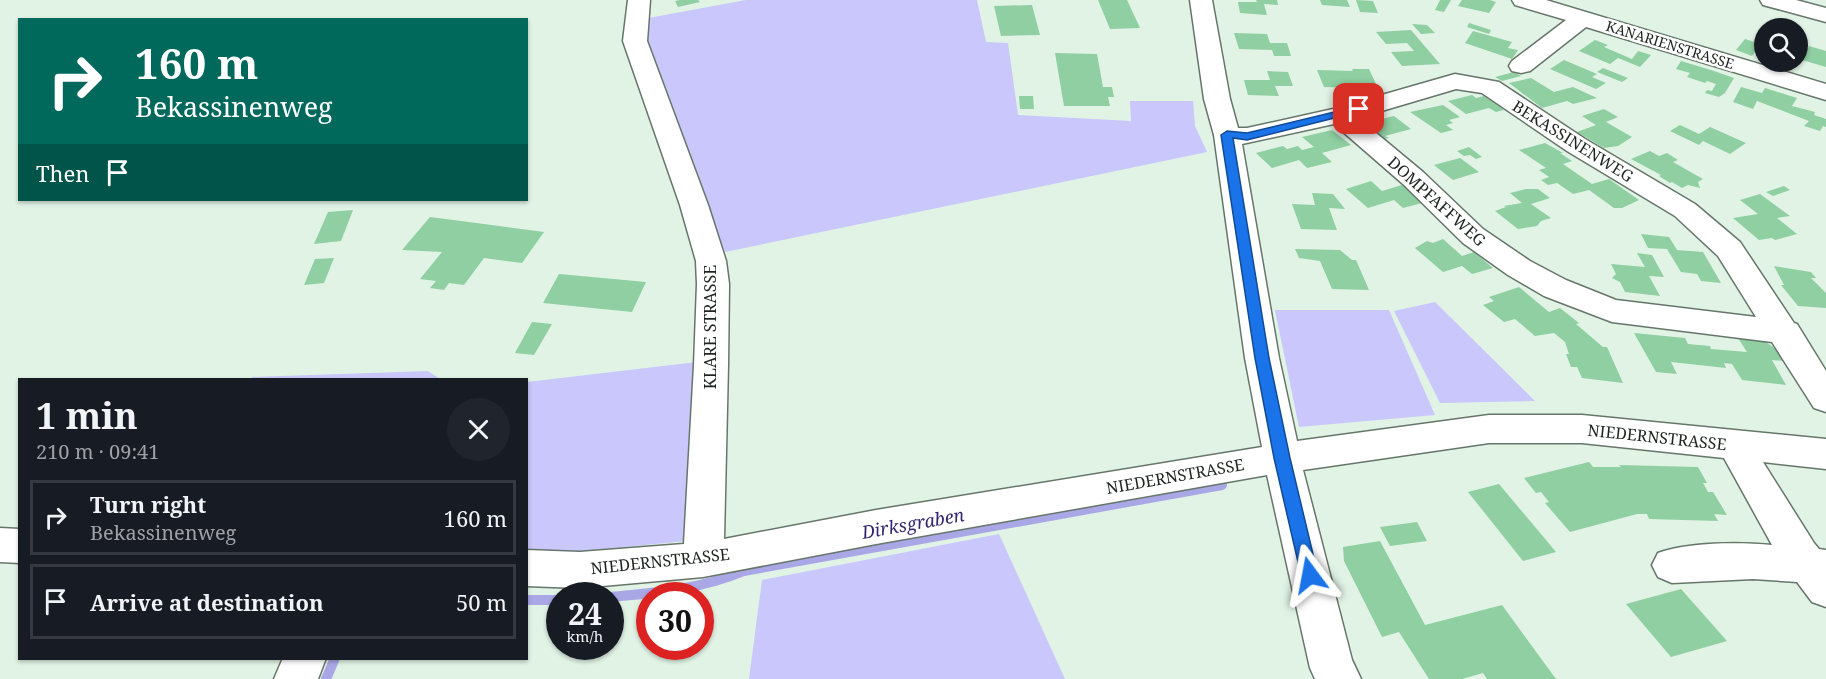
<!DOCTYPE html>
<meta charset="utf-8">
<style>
:root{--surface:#171b24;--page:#20242c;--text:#f1f3f6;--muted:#9ea1a6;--line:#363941}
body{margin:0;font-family:"Noto Serif",serif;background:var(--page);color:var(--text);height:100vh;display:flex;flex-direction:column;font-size:22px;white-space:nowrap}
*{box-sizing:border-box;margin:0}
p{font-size:20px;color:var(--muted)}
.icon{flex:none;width:33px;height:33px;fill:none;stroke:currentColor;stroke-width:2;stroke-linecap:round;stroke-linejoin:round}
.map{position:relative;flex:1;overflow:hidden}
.panel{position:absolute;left:18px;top:378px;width:510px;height:282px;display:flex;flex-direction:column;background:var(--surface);border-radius:0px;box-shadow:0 2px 4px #0004}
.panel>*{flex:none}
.banner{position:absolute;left:18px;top:18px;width:510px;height:183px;border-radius:0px;box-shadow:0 2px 4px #0004;background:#00695c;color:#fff;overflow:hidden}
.controls{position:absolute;left:1754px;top:18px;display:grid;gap:12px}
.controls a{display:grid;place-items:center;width:54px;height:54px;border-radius:50%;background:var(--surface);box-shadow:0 2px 4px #0004;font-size:30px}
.speed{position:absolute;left:546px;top:582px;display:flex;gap:12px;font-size:30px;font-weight:700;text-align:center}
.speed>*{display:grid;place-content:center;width:78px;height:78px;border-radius:50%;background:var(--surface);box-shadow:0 2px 4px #0004;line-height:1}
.speed small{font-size:15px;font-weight:400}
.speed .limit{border:9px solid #d22;background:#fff;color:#111}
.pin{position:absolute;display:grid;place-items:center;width:51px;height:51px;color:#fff;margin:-26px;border-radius:12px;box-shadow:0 3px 9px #0006}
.me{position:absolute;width:66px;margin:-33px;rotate:347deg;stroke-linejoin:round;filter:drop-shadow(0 0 4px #0008)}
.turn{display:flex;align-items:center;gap:21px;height:126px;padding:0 18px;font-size:27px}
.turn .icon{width:78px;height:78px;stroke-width:2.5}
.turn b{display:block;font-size:42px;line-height:51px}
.then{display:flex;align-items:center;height:57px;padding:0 18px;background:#0003;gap:12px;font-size:22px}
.round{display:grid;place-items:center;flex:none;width:63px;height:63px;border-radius:32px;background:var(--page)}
.head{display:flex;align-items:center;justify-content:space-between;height:102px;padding:0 18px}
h1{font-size:36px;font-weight:700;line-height:45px}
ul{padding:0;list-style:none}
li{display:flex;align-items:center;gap:18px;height:75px;margin:0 12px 9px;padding:0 6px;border:3px solid var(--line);border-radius:0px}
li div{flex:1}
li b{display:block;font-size:22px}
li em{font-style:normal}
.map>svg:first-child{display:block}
.green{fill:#c9c7fb}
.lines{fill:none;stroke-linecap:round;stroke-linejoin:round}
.stream{stroke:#aaa7e7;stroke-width:10}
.building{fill:#8fcfa2}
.minor-casing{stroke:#66766a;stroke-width:3}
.major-casing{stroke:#66766a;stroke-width:3}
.minor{fill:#fff;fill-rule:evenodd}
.major{fill:#fff;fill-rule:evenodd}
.route{fill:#1a73e8;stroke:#114b97;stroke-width:1.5}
.labels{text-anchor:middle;stroke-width:5;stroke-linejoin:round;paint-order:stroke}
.far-street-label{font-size:14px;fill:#1e2520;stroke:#fff}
.street-label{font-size:16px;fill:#1e2520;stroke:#fff}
.water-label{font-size:18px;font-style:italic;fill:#33256e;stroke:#fff}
</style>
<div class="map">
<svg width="1826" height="679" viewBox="0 0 1826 679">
<rect width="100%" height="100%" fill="#e0f3e5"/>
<g class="green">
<path d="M746,0H977L986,42L1008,43L1018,115L1131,121L1130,101H1193L1195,126L1207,152L725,252L674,134L642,39L643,19Z"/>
<path d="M1435,302L1535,401L1440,403L1394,311Z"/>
<path d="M1275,310H1389L1435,415L1299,427Z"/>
<path d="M697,362L686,541L574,552L527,550V382Z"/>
<path d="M428,371L440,379H251L252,377Z"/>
<path d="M999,534L1065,679H749L762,580Z"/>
</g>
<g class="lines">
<g class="stream">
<path d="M610,597C657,593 701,589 744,571L1222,485"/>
<path d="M526,600H560"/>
<path d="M326,679L335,658"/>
</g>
</g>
<g class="building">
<path d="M680,0H698L700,2L678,7L675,1Z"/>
<path d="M1098,0H1127L1140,28L1110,29Z"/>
<path d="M1256,0H1277L1278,5L1264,4L1267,15L1240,13L1238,2H1257Z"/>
<path d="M1320,0H1347L1350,7L1322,5Z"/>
<path d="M1356,0L1373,1L1378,13L1360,12Z"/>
<path d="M1440,0H1451L1444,12L1435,10Z"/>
<path d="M1462,0H1490L1496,2L1489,13L1458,6Z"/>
<path d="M1032,5L1040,35L1001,36L994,6Z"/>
<path d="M1469,23L1491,30L1489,34L1467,27Z"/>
<path d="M1412,24L1427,25L1435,33L1421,34Z"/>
<path d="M1411,30L1440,64L1402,66L1391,52L1414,51L1407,43L1386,44L1376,32Z"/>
<path d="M1473,31L1512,42L1508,48L1518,50L1512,59L1465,43Z"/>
<path d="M1234,33L1267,34L1270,43H1287L1291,56H1274L1272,50L1239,49Z"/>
<path d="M1745,39L1761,44L1752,56L1736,50Z"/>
<path d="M1595,40L1608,45L1604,47L1632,59L1638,51L1651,55L1640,67L1618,58L1610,64L1579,51Z"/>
<path d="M1809,46L1826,51V67L1802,60Z"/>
<path d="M1055,53L1097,54L1103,87H1112L1114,97H1108L1110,106H1064Z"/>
<path d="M1564,60L1597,74L1592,77L1606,83L1596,89L1550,69Z"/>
<path d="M1681,61L1714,71L1734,78L1725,93L1719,97L1705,93L1707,90L1712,91L1716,84L1707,81L1705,83L1687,77L1690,73L1676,69Z"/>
<path d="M1603,68L1628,78L1622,82L1597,72Z"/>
<path d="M1352,69H1369L1376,84L1351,83L1354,88L1324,87L1317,70L1353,71Z"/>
<path d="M1267,71L1288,72L1293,86H1275L1279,96L1248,95L1244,80H1270Z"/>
<path d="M1514,72L1521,76L1502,81L1495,77Z"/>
<path d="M1531,78L1554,92L1573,87L1597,98L1573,104L1567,101L1542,108L1509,83Z"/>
<path d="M1741,87L1762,93L1765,88L1797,98L1792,106L1815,112L1814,115L1826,119V127L1823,126L1820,131L1804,126L1809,121L1757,101L1753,109L1733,102Z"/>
<path d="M1472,95L1476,98L1484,96L1504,110L1496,112L1489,108L1466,114L1448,101Z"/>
<path d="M1019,96H1033L1034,109H1020Z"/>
<path d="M1443,105L1460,117L1449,120L1453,123L1446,125L1453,130L1441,133L1410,112Z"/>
<path d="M1604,109L1618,117L1606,122L1632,137L1618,146L1604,148L1577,132L1596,125L1582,116Z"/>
<path d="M1394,116L1411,129L1385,136L1389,138L1381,140L1367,129L1375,127L1369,122Z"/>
<path d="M1680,125L1699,134L1710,127L1746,143L1730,154L1703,141L1699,145L1670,131Z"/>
<path d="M1332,130L1351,145L1322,153L1332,162L1307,168L1299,160L1272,168L1256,153L1283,146L1287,149L1298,146L1302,150L1314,147L1302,137Z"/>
<path d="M1545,143L1563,153H1560L1572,161L1563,164L1592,184L1609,179L1639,200L1622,208H1614L1589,190L1573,194L1557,183L1548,185L1541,180L1549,177L1539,170L1546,168L1519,150Z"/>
<path d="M1469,147L1477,153L1482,157L1476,159L1470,155L1464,156L1457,151Z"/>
<path d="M1650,151L1659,156L1667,153L1678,160L1673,162L1703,179L1698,182L1700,188L1688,185L1682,188L1672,182L1670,183L1659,176L1661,175L1631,159Z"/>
<path d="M1460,158L1479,172L1453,180L1434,165Z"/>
<path d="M1371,181L1382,191L1405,184L1422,203L1403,208L1394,200L1368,208L1346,189Z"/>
<path d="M1784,186L1790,190L1773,196L1766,192Z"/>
<path d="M1526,189H1538L1550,198L1531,204L1551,218L1541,221L1537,226L1518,229L1495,211L1506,207L1504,206L1522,203L1510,193Z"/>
<path d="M1312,193L1333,194L1345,209L1329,208L1337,230L1301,229L1292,204L1315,205Z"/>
<path d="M1760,194L1790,216L1777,218L1797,234L1775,240L1772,238L1759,240L1733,218L1758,214L1740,200Z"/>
<path d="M353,210L341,241L314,244L328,212Z"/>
<path d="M430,217L484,224L544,232L522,263L484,258L464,285L449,283L444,290L430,288L436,281L420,279L442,252L402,250Z"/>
<path d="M1641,234L1669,237L1677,250L1703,252L1721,283L1701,281L1697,274L1681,272L1667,249L1648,248Z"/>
<path d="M1443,239L1462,256L1474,252L1493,268L1472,274L1462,266L1443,272L1415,248L1427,241L1433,243Z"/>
<path d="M1295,249L1340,250L1352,260H1356L1369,290L1332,289L1320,261L1299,258Z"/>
<path d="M1637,253L1652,255L1664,277L1649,276L1660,296L1625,292L1620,282L1612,278L1616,274L1611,264L1645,267Z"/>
<path d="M334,258L324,283L304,285L315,259Z"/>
<path d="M1774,266L1811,272L1816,278H1811L1826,293V308L1798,306L1781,285H1784Z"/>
<path d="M559,274L646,282L632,312L543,303Z"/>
<path d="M1519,287L1549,312L1560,308L1579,323L1576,324L1603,347H1607L1623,383L1582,378L1577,367H1571L1566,354H1569L1565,342L1554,333L1535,336L1515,319L1504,322L1483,305L1494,301L1489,297Z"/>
<path d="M532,322L552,324L534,355L515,353Z"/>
<path d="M1634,333L1685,338L1688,344L1710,346L1711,349L1747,352L1738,338L1766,342L1777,350L1784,361L1772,360L1786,385L1742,380L1732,364L1724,363L1726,368L1671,362L1677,374L1656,372Z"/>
<path d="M1589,462L1593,467H1621L1619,465L1698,467L1707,483H1703L1708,492H1713L1727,515L1714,514L1718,521L1649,519L1647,514H1637L1570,532L1545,503L1549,502L1541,492L1536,493L1524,478Z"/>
<path d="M1499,484L1556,552L1523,561L1468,492Z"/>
<path d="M1417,522L1427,541L1390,546L1380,527Z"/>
<path d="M1380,541L1425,625L1502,605L1556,679H1487L1483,673L1462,679H1429L1399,632L1382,637L1344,561L1343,547Z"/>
<path d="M1681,589L1727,641L1671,657L1626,604Z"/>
</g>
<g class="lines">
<g class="minor-casing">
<g id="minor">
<path d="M628,0H650L647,41L708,205L726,261L729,284L728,365L724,539L876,510L1262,447L1245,358L1214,135L1204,99L1190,0H1212L1230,99L1238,128H1247L1333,109L1455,74L1499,82L1585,139L1695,204L1740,242L1794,323L1797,324L1826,371V412L1814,408L1772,342L1612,322L1544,296L1508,275L1463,243L1403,184L1334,124L1242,144L1279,358L1297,441L1489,415H1582L1826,439V469L1763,462L1814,543L1819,549L1826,550V607L1812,602L1797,582L1753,579L1672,583L1658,577L1652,565L1658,553C1687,542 1740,542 1772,545L1724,458L1582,443H1489L1303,470L1352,660L1361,679H1315L1310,668L1267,475L876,544L703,577L580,588L526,586V550L580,552L684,544L694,365L697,284L696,261L680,205L623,41ZM1456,89L1482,93L1567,151L1675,216L1718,256L1756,317L1616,300L1566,280L1530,261L1483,229L1423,172L1358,118Z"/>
<path d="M1512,0H1546L1826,84V100L1586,27L1530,71L1521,73L1512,71L1509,66L1512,61L1566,20L1515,5Z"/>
<path d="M0,528L20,529V563L0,562Z"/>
<path d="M283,658H326L318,679H274Z"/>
</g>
</g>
<g class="major-casing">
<path id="major" d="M1760,0H1796L1826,8V22L1763,5Z"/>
</g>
<use href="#minor" class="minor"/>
<use href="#major" class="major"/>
</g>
<path class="route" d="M1359,106L1364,109L1362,111L1247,140L1233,138L1269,358L1290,458L1318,575L1316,580L1310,582L1304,580L1301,575L1274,458L1255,358L1221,135L1227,131L1247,133Z"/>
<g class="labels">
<g class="far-street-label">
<text transform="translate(1670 45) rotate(17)" y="5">KANARIENSTRASSE</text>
</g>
<g class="street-label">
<text transform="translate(1573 141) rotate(32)" y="6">BEKASSINENWEG</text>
<text transform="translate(1437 201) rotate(42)" y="6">DOMPFAFFWEG</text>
<text transform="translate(710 327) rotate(-90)" y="6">KLARE STRASSE</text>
<text transform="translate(1657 437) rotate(6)" y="6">NIEDERNSTRASSE</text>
<text transform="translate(1175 476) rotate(-10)" y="6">NIEDERNSTRASSE</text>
<text transform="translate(660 561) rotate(-6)" y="6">NIEDERNSTRASSE</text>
</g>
<g class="water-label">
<text transform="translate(913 524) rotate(-10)" y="6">Dirksgraben</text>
</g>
</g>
</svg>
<div class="controls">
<a><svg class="icon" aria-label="search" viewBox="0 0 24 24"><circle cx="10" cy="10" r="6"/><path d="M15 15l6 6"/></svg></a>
</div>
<div class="speed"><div>24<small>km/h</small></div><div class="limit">30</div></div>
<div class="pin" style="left:1359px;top:109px;background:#d93025"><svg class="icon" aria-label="arrive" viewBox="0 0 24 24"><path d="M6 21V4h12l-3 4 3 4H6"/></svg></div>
<svg class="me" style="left:1310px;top:575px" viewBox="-20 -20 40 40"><path d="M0-17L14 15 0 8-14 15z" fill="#1a73e8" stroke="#fff" stroke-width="4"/></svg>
<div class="banner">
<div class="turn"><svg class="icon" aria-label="right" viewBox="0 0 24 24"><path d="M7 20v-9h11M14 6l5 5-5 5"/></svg><div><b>160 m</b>Bekassinenweg</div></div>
<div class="then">Then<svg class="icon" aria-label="arrive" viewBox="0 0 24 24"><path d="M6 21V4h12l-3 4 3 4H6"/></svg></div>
</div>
<section class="panel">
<div class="head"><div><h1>1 min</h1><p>210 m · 09:41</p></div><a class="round"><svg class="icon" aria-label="close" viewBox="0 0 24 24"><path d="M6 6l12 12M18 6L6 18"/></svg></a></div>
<ul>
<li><svg class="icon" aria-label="right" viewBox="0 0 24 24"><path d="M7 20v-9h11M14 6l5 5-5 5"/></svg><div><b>Turn right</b><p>Bekassinenweg</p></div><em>160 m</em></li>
<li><svg class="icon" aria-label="arrive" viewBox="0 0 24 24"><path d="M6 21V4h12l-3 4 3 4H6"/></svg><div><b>Arrive at destination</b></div><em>50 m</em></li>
</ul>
</section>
</div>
